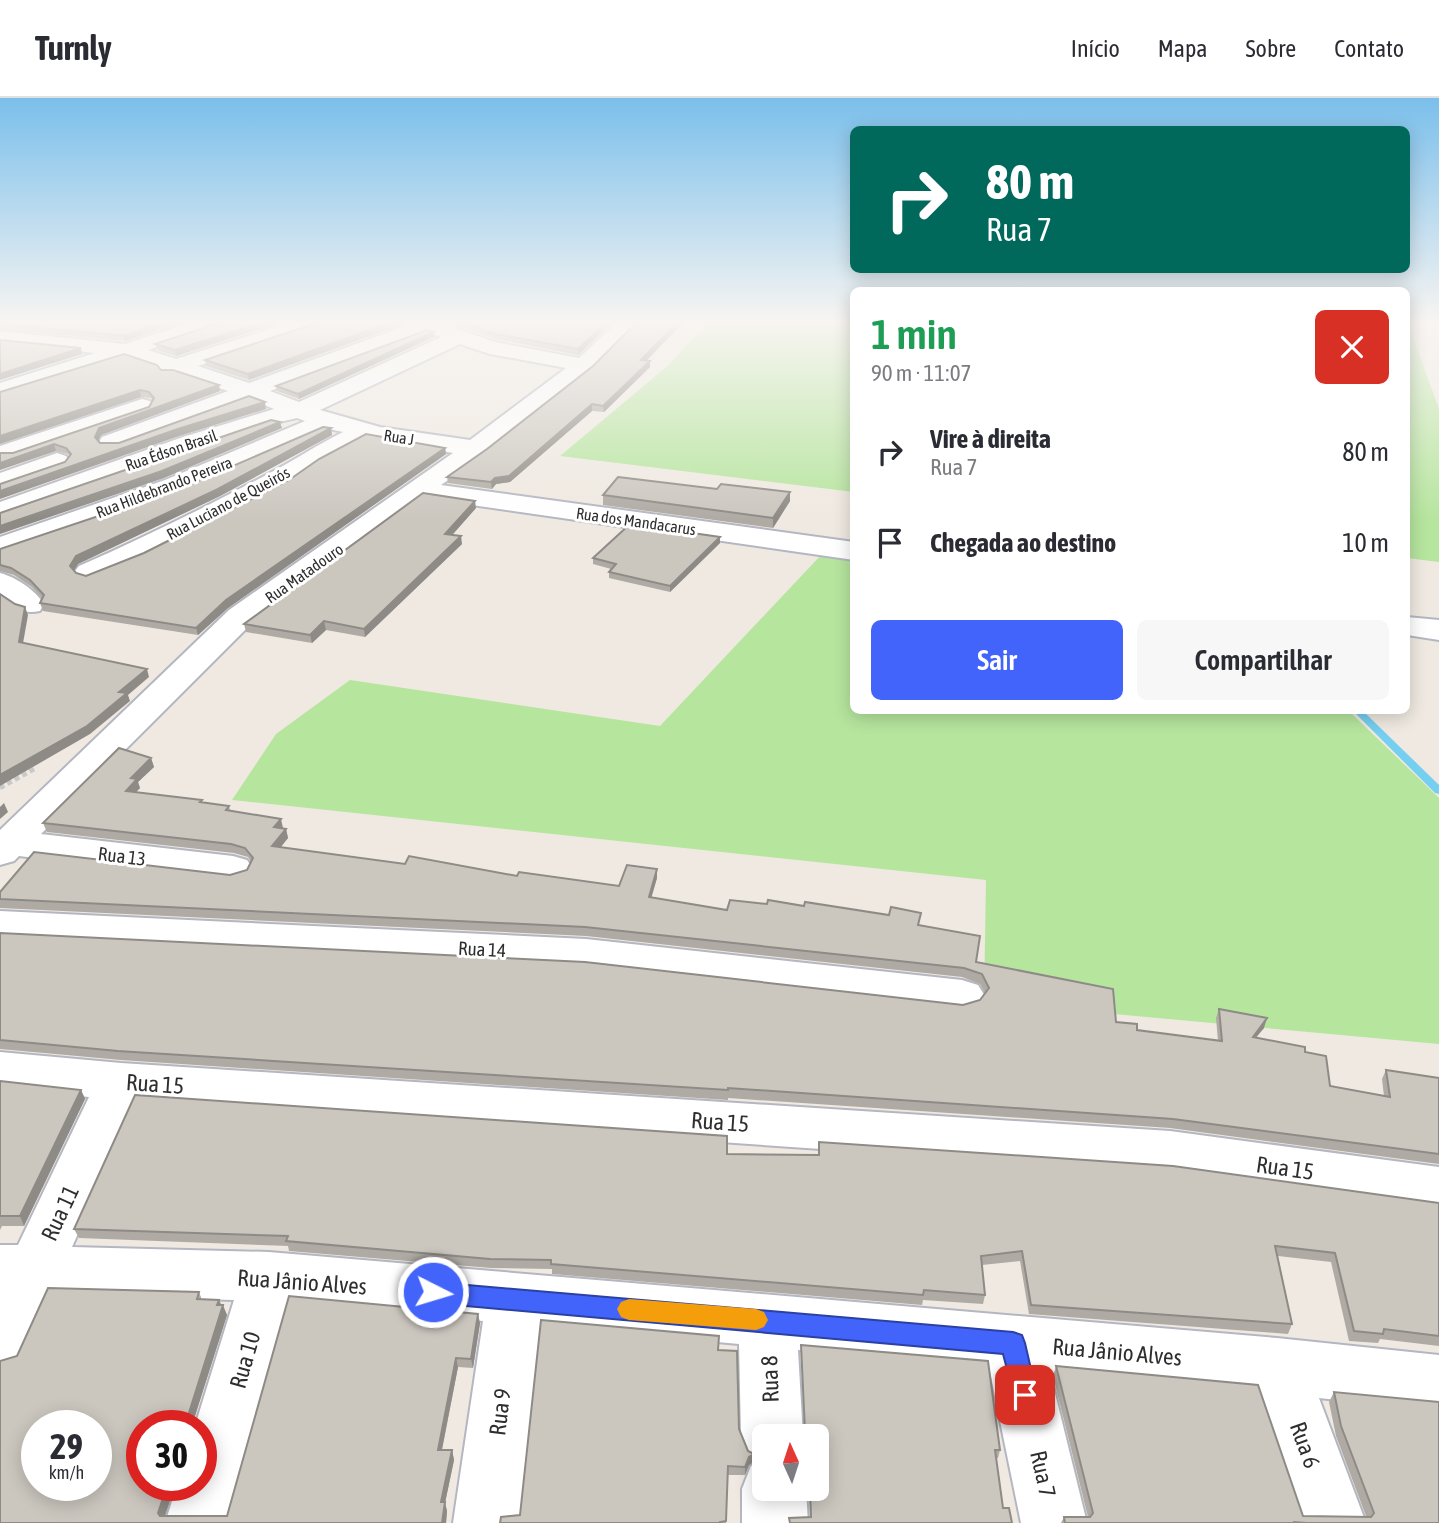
<!DOCTYPE html>
<html lang="pt">
<meta charset="utf-8">
<style>
:root{--surface:#fff;--page:#f7f7f7;--text:#2b2b33;--muted:#7c7c81;--line:#e1e1e2;--accent:#4264fb}
body{margin:0;font-family:"Asap Condensed",sans-serif;background:var(--page);color:var(--text);height:100vh;display:flex;flex-direction:column;font-size:26px;white-space:nowrap}
*{box-sizing:border-box;margin:0}
p{font-size:23px;color:var(--muted)}
.icon{flex:none;width:38px;height:38px;fill:none;stroke:currentColor;stroke-width:2;stroke-linecap:round;stroke-linejoin:round}
.map{position:relative;flex:1;overflow:hidden}
.drawer{position:absolute;left:850px;top:189px;width:560px;height:427px;display:flex;flex-direction:column;background:var(--surface);border-radius:10px;box-shadow:0 4px 18px #0003}
.drawer>*{flex:none}
.hud{position:absolute;left:850px;top:28px;width:560px;height:147px;border-radius:10px;box-shadow:0 4px 18px #0003;background:#00695c;color:#fff;overflow:hidden}
.needle{width:46px;rotate:357deg}
.buttons{position:absolute;left:752px;top:1326px;display:grid;gap:14px}
.buttons a{display:grid;place-items:center;width:77px;height:77px;border-radius:10px;background:var(--surface);box-shadow:0 4px 18px #0003;font-size:35px}
.speed{position:absolute;left:21px;top:1312px;display:flex;gap:14px;font-size:35px;font-weight:700;text-align:center}
.speed>*{display:grid;place-content:center;width:91px;height:91px;border-radius:50%;background:var(--surface);box-shadow:0 4px 18px #0003;line-height:1}
.speed small{font-size:18px;font-weight:400}
.speed .limit{border:10px solid #d22;background:#fff;color:#111}
.pin{position:absolute;display:grid;place-items:center;width:60px;height:60px;color:#fff;margin:-30px;border-radius:14px;box-shadow:0 4px 10px #0006}
.me{position:absolute;width:77px;margin:-38px;rotate:95deg;stroke-linejoin:round;filter:drop-shadow(0 0 5px #0008)}
.turn{display:flex;align-items:center;gap:24px;height:147px;padding:0 21px;font-size:32px}
.turn .icon{width:91px;height:91px;stroke-width:2.5}
.turn b{display:block;font-size:49px;line-height:60px}
.round{display:grid;place-items:center;flex:none;width:74px;height:74px;border-radius:10px;background:var(--page)}
.overview{display:flex;align-items:center;justify-content:space-between;height:119px;padding:0 21px}
h1{font-size:42px;font-weight:600;line-height:52px;color:#1e9e55}
.cta{display:flex;gap:14px;margin-top:auto;padding:14px 21px}
.cta a{flex:1;height:80px;border-radius:10px;background:var(--accent);color:#fff;font-size:28px;font-weight:600;line-height:80px;text-align:center}
.cta a+a{background:var(--page);color:var(--text)}
ul{padding:0;list-style:none}
li{display:flex;align-items:center;gap:21px;height:91px;padding:0 21px}
li div{flex:1}
li b{display:block;font-size:26px}
li em{font-style:normal}
header{display:flex;align-items:center;gap:42px;box-sizing:border-box;height:98px;padding:0 35px;background:var(--surface);border-bottom:2px solid var(--line)}
header strong{font-size:33px}
nav{display:flex;gap:38px;margin-inline-start:auto;font-size:24px}
.map>svg:first-child{display:block}
.green{fill:#b6e59e}
.lines{fill:none;stroke-linecap:round;stroke-linejoin:round}
.stream{fill:#75cff0;fill-rule:evenodd}
.minor-casing{stroke:#b4b7c1;stroke-width:4}
.path{stroke:#c9c9c9;stroke-width:4.5;stroke-dasharray:5 3.5;stroke-linecap:butt}
.minor{fill:#fff;fill-rule:evenodd}
.wall{fill:#afaba4}
.shaded-wall{fill:#8e8b86}
.building{fill:#cbc7bf;stroke:#8e8b86;stroke-width:2;fill-rule:evenodd}
.route{fill:#4264fb;stroke:#2b41a3;stroke-width:2}
.slow{fill:#f59e0b}
.labels{text-anchor:middle;stroke-width:6;stroke-linejoin:round;paint-order:stroke}
.far-street-label{font-size:16px;fill:#2e2e2e;stroke:#fff}
.street-label{font-size:19px;fill:#2e2e2e;stroke:#fff}
.near-street-label{font-size:23px;fill:#2e2e2e;stroke:#fff}
</style>
<header>
<strong>Turnly</strong>
<nav><a>Início</a><a>Mapa</a><a>Sobre</a><a>Contato</a></nav>
</header>
<div class="map">
<svg width="1439" height="1425" viewBox="0 0 1439 1425">
<rect width="100%" height="100%" fill="#efe9e1"/>
<g class="green">
<path d="M709,222H854V394L560,358L670,266Z"/>
<path d="M1407,223L1439,311V464L1407,460Z"/>
<path d="M822,456L854,458V612L1349,613L1439,700V946L984,904L986,782L232,702L276,636L350,582L660,628Z"/>
</g>
<g class="lines">
<path class="stream" d="M1352,612H1362L1439,687V696L1435,695Z"/>
<g class="minor-casing">
<g id="minor">
<path d="M199,222H231L228,226L148,252L176,261L298,222H329L326,226L198,268L249,285L422,222L435,223L495,244L579,260L619,222H641L592,272L486,356L441,387L854,444V462L423,400L251,526L41,736L233,758L247,762L253,771L247,780L233,784L19,758L14,763L0,767V732L229,512L453,355L367,340L319,365L289,386L145,460L99,480L89,483L79,480L74,474L79,468C143,440 206,409 268,376C293,363 317,347 343,334L329,331L183,394L0,458V439L165,382L305,323L297,320L275,325L0,421V404L180,340L274,311L250,301L120,349L111,351L102,349L99,344L102,339L228,293L175,275H163L160,271L126,259L0,299V285L95,255L0,245V233L125,246ZM428,234L441,239L299,304L270,293ZM460,246L490,256L566,270L470,342L380,329L320,312Z"/>
<path d="M142,301L150,303L154,308L150,313L15,359L0,360V348Z"/>
<path d="M57,355L66,358L70,363L66,368L0,392V375Z"/>
<path d="M0,475C16,479 35,492 44,506L40,513C22,517 14,509 0,499Z"/>
<path d="M1407,519L1439,522V542L1407,537Z"/>
<path d="M0,813L586,841L962,882L978,887L985,898L978,909L962,914L586,871L0,841Z"/>
<path d="M0,954L121,965L1170,1033L1439,1069V1113L1170,1075L137,1004L72,1149L269,1154L1277,1240L1439,1257V1313L1319,1300L1366,1425H1300L1256,1294L1050,1275L1087,1425H1021L989,1269L798,1252L803,1339H765V1391H806L808,1425H742V1391L751,1368L761,1365L750,1360L741,1339L739,1246L540,1228L519,1425H453L483,1223L290,1205L231,1425H165L177,1388H201V1328H195L234,1202L51,1197L21,1265L0,1273V1147H18L89,999L0,990Z"/>
</g>
</g>
<path class="path" d="M0,690L36,670"/>
<use href="#minor" class="minor"/>
</g>
<g class="wall">
<path d="M0,222H190L125,243L0,231Z"/>
<path d="M228,222H288L176,258L157,252L155,246Z"/>
<path d="M326,222L249,282L206,268L205,262Z"/>
<path d="M441,222H615L578,257L496,241Z"/>
<path d="M639,222H686L646,263L650,269L604,314L592,313L510,384L496,386L492,391L448,385L447,379L487,351L593,268Z"/>
<path d="M434,234V239L299,301L277,293L276,288Z"/>
<path d="M161,272L220,293L101,337L98,343L100,345H119L266,311L179,338L65,364L69,358L68,356L56,353L13,355L149,309L153,303L151,300L141,299L0,346Z"/>
<path d="M331,330L332,337L220,398L78,466L74,473L76,475L86,478L445,350L446,356L228,510L198,537L43,513L40,505L42,500L32,489L14,477L0,473V451L182,390Z"/>
<path d="M717,391L790,403L773,430L603,407V397Z"/>
<path d="M476,410L452,437L462,446L365,539L326,532L312,545L246,534L244,526Z"/>
<path d="M720,445L670,494L609,480V474L611,471L593,466V460Z"/>
<path d="M151,660L154,669L138,684L140,690L136,694L229,708L230,712L286,731L288,740L281,749L405,766L619,788L657,780L651,799L727,812L919,827L976,864L1137,932L1218,943L1216,920L1219,911L1264,930L1256,939L1305,954L1330,988L1384,998L1382,981L1386,972L1439,980V1066L1170,1030L728,1000V1002L121,962L0,951V835L963,907L980,902L985,895L980,886L962,879L586,838L0,810V794L230,777L247,772L251,764L248,759L234,755L47,734L43,725Z"/>
<path d="M0,983L81,992L85,1001L24,1128H2L0,1132Z"/>
<path d="M819,1044L1439,1105V1248L1380,1241L1378,1245L1349,1243L1331,1164L1278,1158L1292,1226L1288,1236L1029,1216L1020,1163L982,1167L985,1197L983,1206L923,1202L922,1207L552,1176V1171L491,1170L289,1153L288,1148L79,1140L74,1131L727,1056L818,1057Z"/>
<path d="M199,1194L202,1202H219L227,1217L194,1321L197,1328H142V1388H175L164,1418H227L480,1225L473,1270L458,1269L442,1352H452L454,1362L445,1405L447,1413L446,1425H0Z"/>
<path d="M801,1247L1000,1352L998,1360H996L1003,1410L1012,1425H789V1420L810,1419L809,1391H817L805,1333Z"/>
<path d="M719,1252L739,1331L748,1353L754,1356V1364L749,1367L745,1377H728L726,1425H500L520,1417Z"/>
<path d="M1056,1268L1303,1418H1366L1336,1338L1329,1304L1334,1294L1439,1425H1061L1064,1419H1088L1053,1278Z"/>
</g>
<g class="shaded-wall">
<path d="M171,222H190L125,243L123,238Z"/>
<path d="M270,222H288L176,258L175,252Z"/>
<path d="M397,222H414L249,282L248,276Z"/>
<path d="M609,222H615L578,257V251Z"/>
<path d="M680,222H686L641,268V262Z"/>
<path d="M434,234V239L299,301L298,296Z"/>
<path d="M81,250L82,256L0,282V276Z"/>
<path d="M650,263V269L604,314L603,308Z"/>
<path d="M219,287L220,293L101,337L97,345L95,339L99,330Z"/>
<path d="M140,292L141,299L0,346V338Z"/>
<path d="M265,304L266,311L179,338L0,401V393L178,331Z"/>
<path d="M592,306V313L510,384L496,386L492,391L491,384L495,380Z"/>
<path d="M280,324L282,330L164,380L0,436V428Z"/>
<path d="M331,330L332,337L220,398L78,466L72,476L70,468L76,458Z"/>
<path d="M54,346L56,353L0,372V365Z"/>
<path d="M445,350L446,356L228,510L198,537L196,530L226,502Z"/>
<path d="M790,394V403L773,430V420Z"/>
<path d="M475,403L476,410L446,444L445,436Z"/>
<path d="M461,438L462,446L365,539L364,531Z"/>
<path d="M720,439V445L670,494V488Z"/>
<path d="M25,509L28,517L22,551L19,544Z"/>
<path d="M324,523L326,532L312,545L310,537Z"/>
<path d="M147,571L149,579L128,597L130,603L90,636L0,688V677L119,594Z"/>
<path d="M151,660L154,669L138,684L140,690L129,701L126,693L131,680Z"/>
<path d="M4,705L8,714L0,721V709Z"/>
<path d="M281,721L283,730L277,738L274,729Z"/>
<path d="M286,731L288,740L274,757L272,748Z"/>
<path d="M657,771V780L649,808V799Z"/>
<path d="M1267,920L1264,930L1249,948L1253,939Z"/>
<path d="M81,992L85,1001L24,1128L20,1118Z"/>
<path d="M219,1202L222,1210L223,1207L227,1217L194,1321L197,1328H194L188,1318Z"/>
<path d="M478,1216L480,1225L473,1270L471,1261Z"/>
<path d="M456,1260L458,1269L440,1361L438,1352Z"/>
<path d="M452,1352L454,1362L445,1405L447,1413L446,1425H442L441,1404Z"/>
<path d="M754,1356V1364L749,1367L745,1377V1369L749,1359Z"/>
<path d="M167,1388H175L163,1424L158,1415Z"/>
</g>
<g class="building">
<path d="M0,222H171L123,238L0,226Z"/>
<path d="M228,222H270L175,252L155,246Z"/>
<path d="M326,222H397L248,276L205,262Z"/>
<path d="M457,222H609L578,251L495,236Z"/>
<path d="M639,222H680L641,262L650,263L603,308L592,306L509,378L495,380L491,384L447,379L487,351L593,268Z"/>
<path d="M427,232L434,234L298,296L276,288Z"/>
<path d="M0,242L81,250L0,276Z"/>
<path d="M124,256L157,267L161,272H173L219,287L99,330L95,339L100,345H119L249,298L265,304L178,331L0,393V386L65,364L71,356L66,350L54,346L0,365V355H13L149,309L154,300L149,294L140,292L0,338V294Z"/>
<path d="M271,322L280,324L162,373L0,428V415Z"/>
<path d="M323,329L331,330L218,391L76,458L70,468L76,475L86,478L144,455L289,382L319,361L366,336L445,350L226,502L196,530L40,505L44,497L30,482L11,470L0,467V451L182,390Z"/>
<path d="M618,379L717,391L721,386L790,394L773,420L603,397Z"/>
<path d="M423,395L475,403L445,436L461,438L364,531L324,523L310,537L244,526Z"/>
<path d="M630,426L720,439L670,488L609,474L616,466L593,460Z"/>
<path d="M0,496L15,506L25,509L19,544L147,571L119,594L127,595L87,628L0,677Z"/>
<path d="M119,650L151,660L131,680L137,681L126,693L202,702L200,704L229,708L226,712L281,721L274,729L286,731L272,748L405,766L409,758L517,778L519,774L619,788L627,767L657,771L649,799L727,812L730,802L767,806L768,802L804,808L805,804L889,817L891,809L921,815L918,827L980,838L976,864L1113,891L1116,924L1137,926V932L1222,943L1219,911L1267,920L1253,939L1305,949V954L1326,958L1330,988L1390,999L1386,972L1439,980V1056L1173,1021L728,990V992L118,953L0,942V835L585,864L963,907L980,902L989,890L982,876L964,870L585,829L0,801V794L34,754L230,777L247,772L253,760L245,750L231,746L43,725Z"/>
<path d="M0,983L81,992L20,1118H0Z"/>
<path d="M135,997L727,1038V1056L819,1057V1044L1173,1068L1439,1105V1238L1384,1231L1383,1236L1354,1233L1335,1155L1275,1148L1292,1226L1031,1207L1022,1153L981,1158L985,1197L924,1192L923,1197L551,1166V1162L490,1161L286,1143L288,1138L74,1131Z"/>
<path d="M48,1190L199,1194L197,1201L219,1202L217,1207H223L188,1318L194,1321V1328H142V1388H167L158,1415L160,1418H227L289,1198L478,1216L471,1261L456,1260L438,1352H452L441,1404H445L442,1425H0V1263L17,1258ZM37,1328H96V1388H37Z"/>
<path d="M541,1222L719,1238L718,1252L737,1253L739,1331L748,1353L754,1356L749,1359L745,1369L728,1368L726,1423L720,1424V1425H500L501,1419L520,1417Z"/>
<path d="M801,1247L988,1263L1000,1352H995L1003,1410H1009L1012,1425H790L789,1420L811,1419L810,1391H817V1339H768V1334L805,1333Z"/>
<path d="M1056,1268L1258,1287L1303,1418L1371,1419L1374,1415L1341,1328L1334,1294L1439,1304V1425H1307L1294,1424V1425H1065L1064,1419H1090L1093,1415Z"/>
</g>
<linearGradient id="sky" x2="0" y2="1"><stop stop-color="#7abfeb"/><stop offset="0.53" stop-color="#f8f5f2"/><stop offset="1" stop-color="#f8f5f2" stop-opacity="0"/></linearGradient>
<rect width="1439" height="422" fill="url(#sky)"/>
<path class="route" d="M433,1184L1013,1234L1022,1237L1025,1245L1037,1297L1033,1305L1025,1309L1016,1305L1003,1256L433,1205L424,1202L421,1194L424,1187Z"/>
<path class="slow" d="M629,1201L756,1211L764,1214L768,1222L764,1229L756,1232L629,1222L621,1219L617,1211L621,1204Z"/>
<g class="labels">
<g class="far-street-label">
<text transform="translate(399 339) rotate(9)" y="6">Rua J</text>
<text transform="translate(171 352) rotate(-19)" y="6">Rua Édson Brasil</text>
<text transform="translate(164 389) rotate(-21)" y="6">Rua Hildebrando Pereira</text>
<text transform="translate(228 405) rotate(-28)" y="6">Rua Luciano de Queirós</text>
<text transform="translate(636 423) rotate(8)" y="6">Rua dos Mandacarus</text>
<text transform="translate(304 475) rotate(-35)" y="6">Rua Matadouro</text>
</g>
<g class="street-label">
<text transform="translate(122 758) rotate(7)" y="7">Rua 13</text>
<text transform="translate(482 851) rotate(3)" y="7">Rua 14</text>
</g>
<g class="near-street-label">
<text transform="translate(155 986) rotate(4)" y="8">Rua 15</text>
<text transform="translate(720 1024) rotate(4)" y="8">Rua 15</text>
<text transform="translate(1285 1070) rotate(8)" y="8">Rua 15</text>
<text transform="translate(60 1115) rotate(-65)" y="8">Rua 11</text>
<text transform="translate(302 1184) rotate(4)" y="8">Rua Jânio Alves</text>
<text transform="translate(1117 1254) rotate(5)" y="8">Rua Jânio Alves</text>
<text transform="translate(245 1262) rotate(-74)" y="8">Rua 10</text>
<text transform="translate(770 1281) rotate(-92)" y="8">Rua 8</text>
<text transform="translate(500 1314) rotate(-83)" y="8">Rua 9</text>
<text transform="translate(1305 1347) rotate(70)" y="8">Rua 6</text>
<text transform="translate(1043 1376) rotate(77)" y="8">Rua 7</text>
</g>
</g>
</svg>
<div class="buttons">
<a><svg class="needle" viewBox="-14 -14 28 28"><path d="M0-13l5 13h-10z" fill="#e53935"/><path d="M0 13l5-13h-10z" fill="#7c7c81"/></svg></a>
</div>
<div class="speed"><div>29<small>km/h</small></div><div class="limit">30</div></div>
<div class="pin" style="left:1025px;top:1297px;background:#d93025"><svg class="icon" aria-label="arrive" viewBox="0 0 24 24"><path d="M6 21V4h12l-3 4 3 4H6"/></svg></div>
<svg class="me" style="left:433px;top:1194px" viewBox="-20 -20 40 40"><circle r="17" fill="#4264fb" stroke="#fff" stroke-width="3"/><path d="M0-11L8 9 0 5-8 9z" fill="#fff"/></svg>
<div class="hud">
<div class="turn"><svg class="icon" aria-label="right" viewBox="0 0 24 24"><path d="M7 20v-9h11M14 6l5 5-5 5"/></svg><div><b>80 m</b>Rua 7</div></div>
</div>
<section class="drawer">
<div class="overview"><div><h1>1 min</h1><p>90 m · 11:07</p></div><a class="round" style="background:#d93025;color:#fff"><svg class="icon" aria-label="close" viewBox="0 0 24 24"><path d="M6 6l12 12M18 6L6 18"/></svg></a></div>
<ul>
<li><svg class="icon" aria-label="right" viewBox="0 0 24 24"><path d="M7 20v-9h11M14 6l5 5-5 5"/></svg><div><b>Vire à direita</b><p>Rua 7</p></div><em>80 m</em></li>
<li><svg class="icon" aria-label="arrive" viewBox="0 0 24 24"><path d="M6 21V4h12l-3 4 3 4H6"/></svg><div><b>Chegada ao destino</b></div><em>10 m</em></li>
</ul>
<div class="cta"><a>Sair</a><a>Compartilhar</a></div>
</section>
</div>
